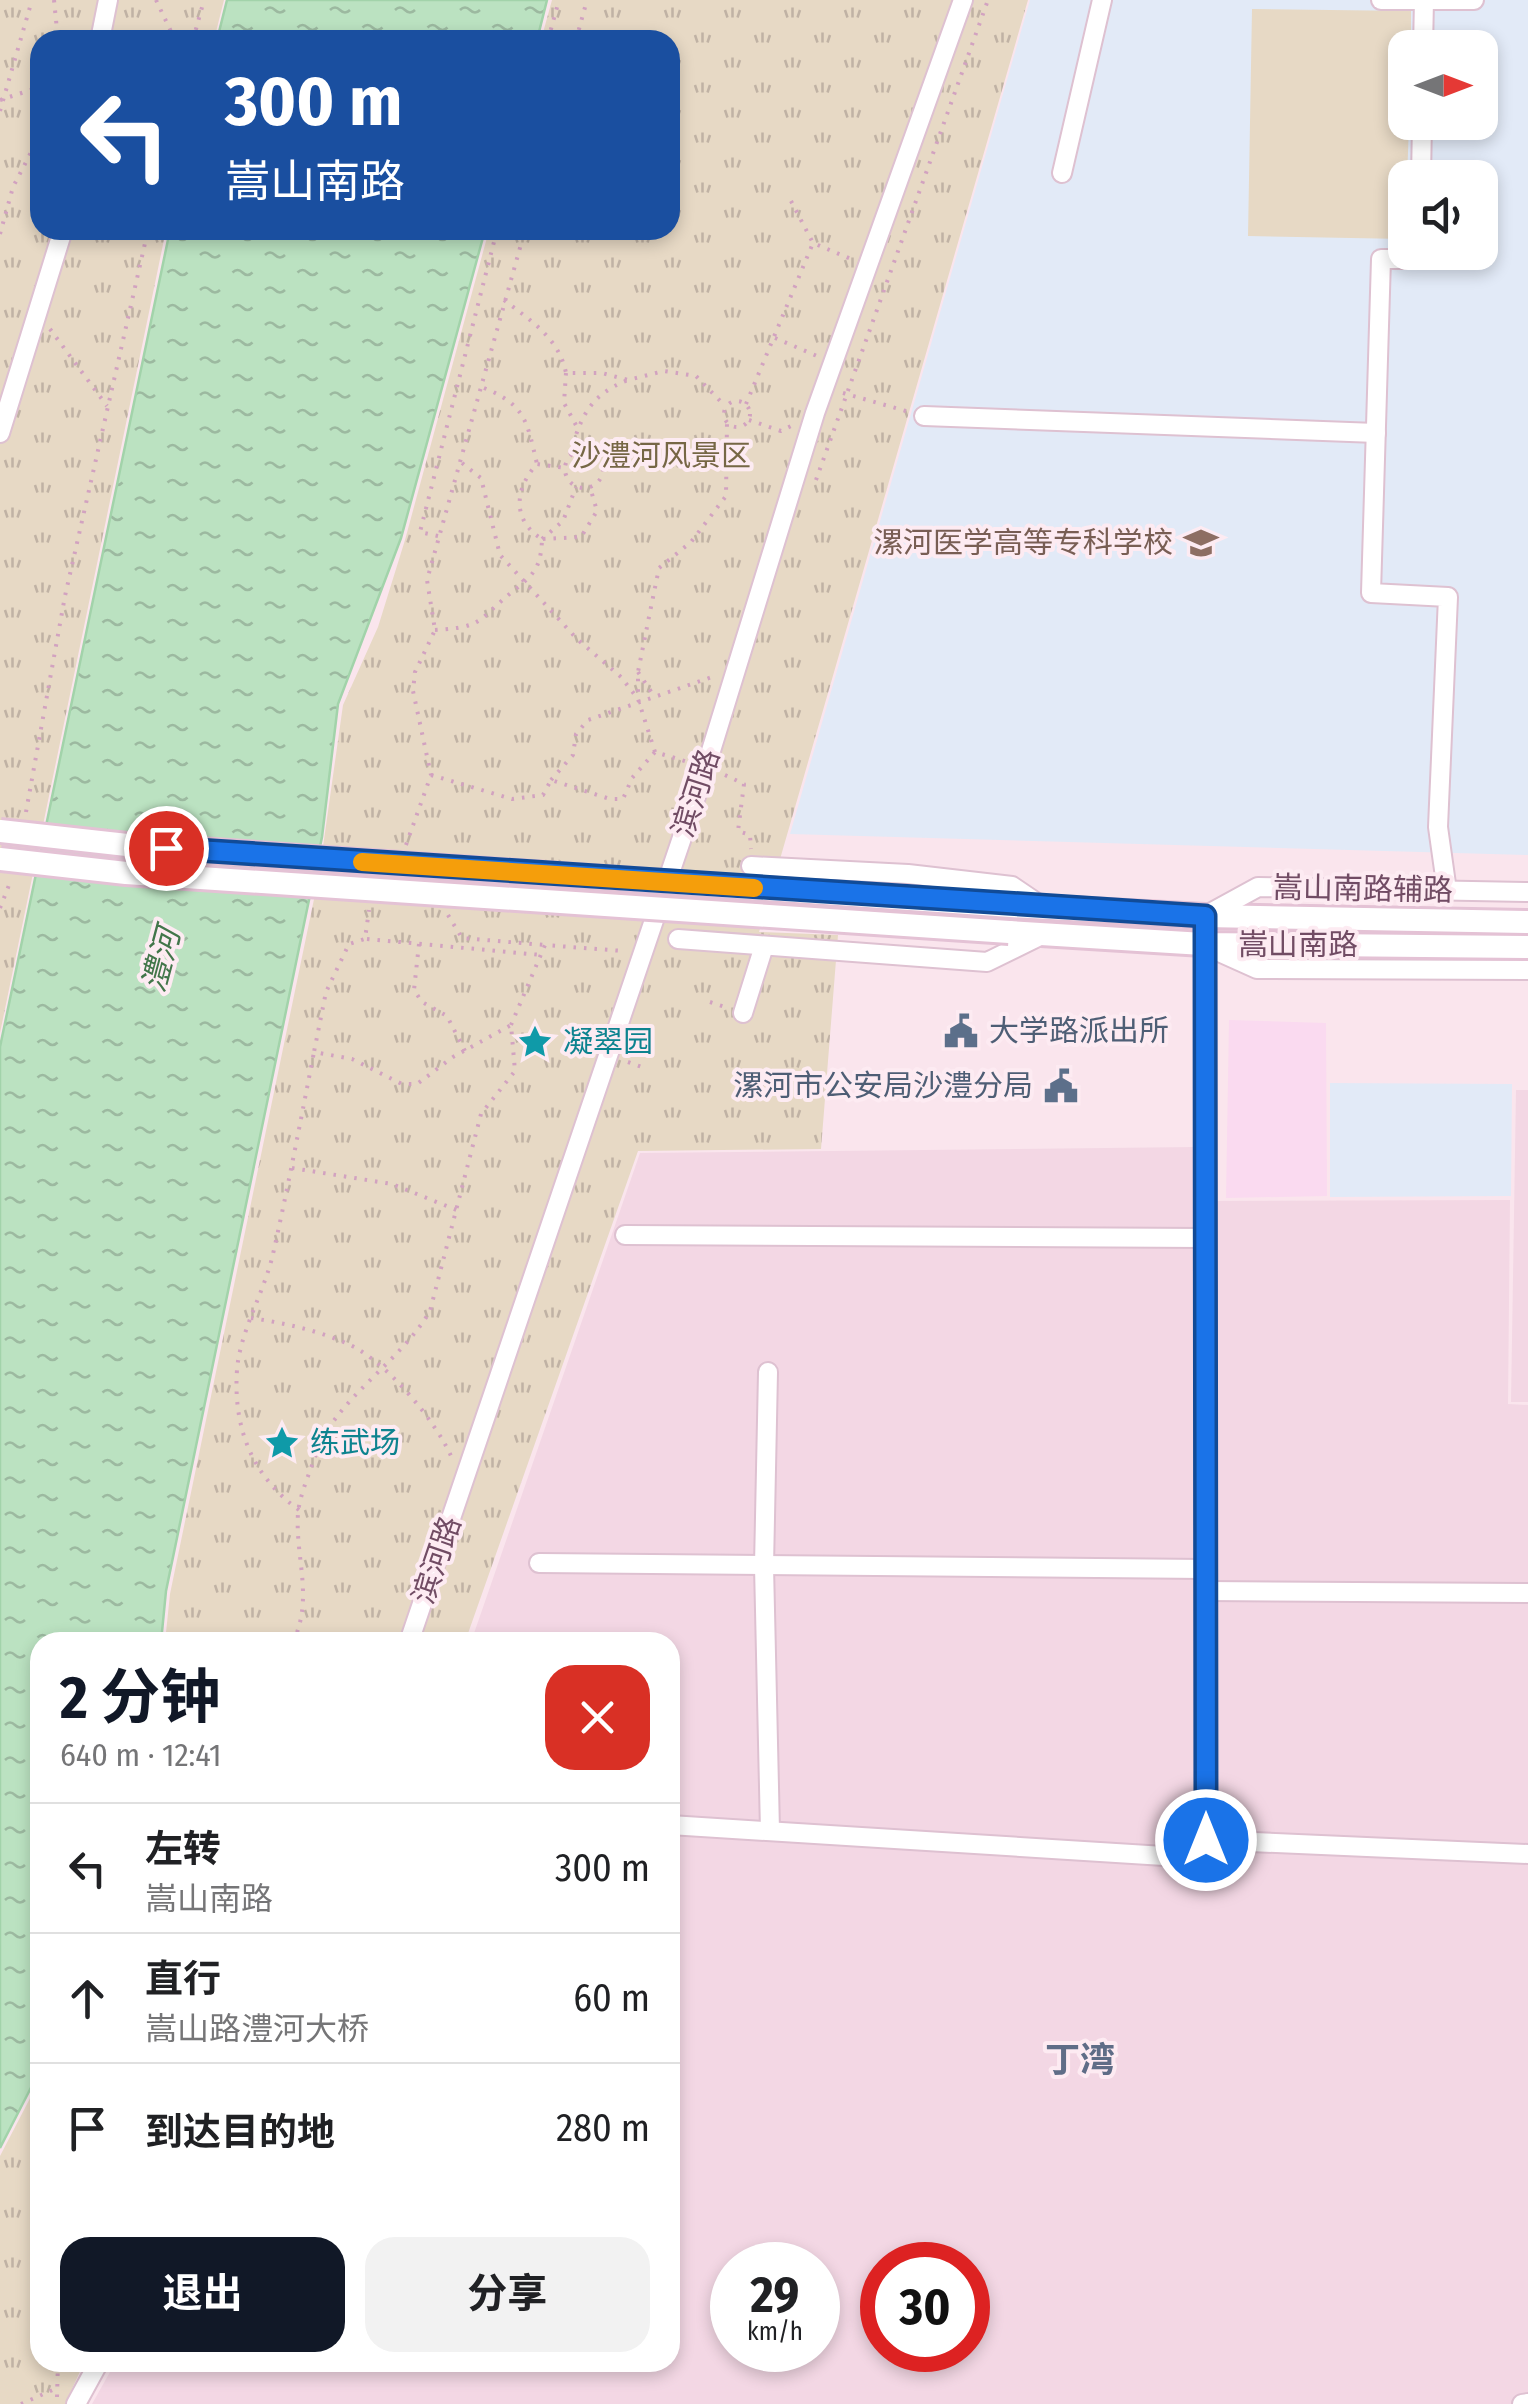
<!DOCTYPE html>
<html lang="zh">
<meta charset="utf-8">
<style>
:root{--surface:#fff;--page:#f2f2f2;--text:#202124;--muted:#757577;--line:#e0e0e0;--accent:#111827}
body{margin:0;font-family:"Fira Sans Condensed","Noto Sans SC",sans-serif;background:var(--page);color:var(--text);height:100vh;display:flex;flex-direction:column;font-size:38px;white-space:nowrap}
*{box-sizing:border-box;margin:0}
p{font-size:32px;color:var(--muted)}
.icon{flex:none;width:55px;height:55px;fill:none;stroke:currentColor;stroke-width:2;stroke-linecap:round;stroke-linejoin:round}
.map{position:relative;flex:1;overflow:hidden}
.panel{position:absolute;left:30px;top:1632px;width:650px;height:740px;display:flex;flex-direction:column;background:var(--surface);border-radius:30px;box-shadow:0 5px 15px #0003}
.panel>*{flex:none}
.hud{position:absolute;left:30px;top:30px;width:650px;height:210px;border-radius:30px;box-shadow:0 5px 15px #0003;background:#1a4fa0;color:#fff;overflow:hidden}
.needle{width:65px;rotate:90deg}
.controls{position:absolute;left:1388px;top:30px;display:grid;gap:20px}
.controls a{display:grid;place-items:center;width:110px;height:110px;border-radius:20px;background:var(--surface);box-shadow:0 5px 15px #0003;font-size:50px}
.speed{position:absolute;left:710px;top:2242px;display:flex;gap:20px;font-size:50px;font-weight:700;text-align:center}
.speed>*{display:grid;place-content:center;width:130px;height:130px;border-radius:50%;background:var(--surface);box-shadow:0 5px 15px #0003;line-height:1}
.speed small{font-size:25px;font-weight:400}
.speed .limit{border:15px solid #d22;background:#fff;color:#111}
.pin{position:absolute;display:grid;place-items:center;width:85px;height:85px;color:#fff;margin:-42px;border:5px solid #fff;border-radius:50%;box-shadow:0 2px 10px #0007}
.me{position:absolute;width:110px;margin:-55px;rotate:0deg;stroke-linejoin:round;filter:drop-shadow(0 0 8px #0008)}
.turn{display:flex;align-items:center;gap:35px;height:210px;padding:0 30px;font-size:45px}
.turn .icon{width:130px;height:130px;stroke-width:2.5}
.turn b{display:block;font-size:70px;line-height:85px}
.round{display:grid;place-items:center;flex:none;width:105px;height:105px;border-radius:30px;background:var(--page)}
.overview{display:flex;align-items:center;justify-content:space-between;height:170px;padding:0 30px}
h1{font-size:60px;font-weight:700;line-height:75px;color:var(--accent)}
.button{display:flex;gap:20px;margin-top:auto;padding:20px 30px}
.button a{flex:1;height:115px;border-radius:30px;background:var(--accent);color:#fff;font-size:40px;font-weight:700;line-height:115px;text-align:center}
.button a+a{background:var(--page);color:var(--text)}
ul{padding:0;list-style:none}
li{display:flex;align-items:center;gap:30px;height:130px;padding:0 30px;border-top:2px solid var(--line)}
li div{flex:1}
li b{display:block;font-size:38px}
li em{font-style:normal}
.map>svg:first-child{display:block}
.residential{fill:#f3d7e4;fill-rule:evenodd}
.commercial{fill:#fadaf0}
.education{fill:#e2eaf7;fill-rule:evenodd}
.grass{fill:#e7d9c5}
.park{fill:url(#park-tufts)}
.water{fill:url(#water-ripples);stroke:#a2d3aa;stroke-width:2.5}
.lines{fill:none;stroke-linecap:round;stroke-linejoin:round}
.street-casing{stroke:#dec1d1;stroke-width:22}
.secondary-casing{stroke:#e4c2d5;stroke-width:28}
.path{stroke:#d2a2c0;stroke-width:4;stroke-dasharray:2.5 8;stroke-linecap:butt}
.street{stroke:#fff;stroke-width:18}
.secondary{stroke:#fff;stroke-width:22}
.secondary-bridge-casing{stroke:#e4c2d5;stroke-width:28;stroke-linecap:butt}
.secondary-bridge{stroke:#fff;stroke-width:22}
.route-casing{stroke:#114b97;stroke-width:25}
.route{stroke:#1a73e8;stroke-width:18}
.slow{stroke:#f59e0b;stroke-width:18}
.labels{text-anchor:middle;stroke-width:8;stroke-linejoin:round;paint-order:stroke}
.park-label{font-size:30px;fill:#766745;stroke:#fdebf2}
.education-label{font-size:30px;fill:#785e54;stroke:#fdebf2;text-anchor:end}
.street-label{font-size:30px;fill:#714c64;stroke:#fdebf2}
.service-label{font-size:30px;fill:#4e5e75;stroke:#fdebf2;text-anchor:start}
.culture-label{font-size:30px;fill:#0d838f;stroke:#fdebf2;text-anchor:start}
.water-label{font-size:32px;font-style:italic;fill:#42764a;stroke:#fdebf2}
.quarter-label{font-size:35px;font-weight:bold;fill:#5f6d87;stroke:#fdebf2}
</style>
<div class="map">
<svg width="1528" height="2404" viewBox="0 0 1528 2404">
<defs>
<pattern id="park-tufts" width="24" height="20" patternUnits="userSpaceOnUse" patternTransform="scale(2.5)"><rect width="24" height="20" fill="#e7d9c5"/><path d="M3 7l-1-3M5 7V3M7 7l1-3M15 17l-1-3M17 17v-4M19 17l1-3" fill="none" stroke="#c0b2a4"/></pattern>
<pattern id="water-ripples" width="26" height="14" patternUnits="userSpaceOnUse" patternTransform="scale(2.5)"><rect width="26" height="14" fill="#bbe2c1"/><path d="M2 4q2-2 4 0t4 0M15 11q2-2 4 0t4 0" fill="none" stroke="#9cb9a0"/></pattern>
</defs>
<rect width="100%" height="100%" fill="#fae5ed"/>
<g class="residential">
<path d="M1516,1090H1528V1402H1511Z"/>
<path d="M1195,1147L1196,1201L1510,1200L1508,1404L1528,1405V2404H92L115,2363L670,2362V1642H471L640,1153ZM732,2265H818V2350H732ZM882,2265H968V2350H882Z"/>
</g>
<path class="commercial" d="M1229,1020L1326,1023L1327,1196L1226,1198Z"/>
<g class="education">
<path d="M1030,0H1528V855L790,834ZM1405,48H1480V122H1405ZM1405,178H1480V252H1405Z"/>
<path d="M1330,1083L1512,1084L1511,1196L1330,1197Z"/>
</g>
<path class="grass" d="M1252,9L1411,11V47L1405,48V122L1409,123L1405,239L1248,236Z"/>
<g class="park">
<path d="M0,0H224L214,40H40V230H166L0,1033Z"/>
<path d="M552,0H1028L759,932L838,935L821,1149L638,1151L465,1642H165L170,1594L319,875L343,705L378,627L405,540L489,230H670V40H541Z"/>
<path d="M40,2079V2362L84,2363L65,2404H0V2156Z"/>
</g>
<g class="water">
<path d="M227,0H547L537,40H217Z"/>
<path d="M170,230H485L401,538L338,704L322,837L166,1591L161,1642H40V2070L0,2148V1047Z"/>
</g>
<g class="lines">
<g class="street-casing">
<g id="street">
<path d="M1381,0H1424"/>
<path d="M100,40L108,0"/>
<path d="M1423,48L1424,0H1474"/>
<path d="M1062,173L1102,0"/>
<path d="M1421,178L1422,122"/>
<path d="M1420,252V259H1381L1371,593L1448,597L1438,827L1447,891"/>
<path d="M924,416L1376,433"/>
<path d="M0,433L63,230"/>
<path d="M751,866L908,874L1012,886L1043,907"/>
<path d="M678,939L987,962L1042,935"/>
<path d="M1208,947L1257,969L1528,970"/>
<path d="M743,1013L764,946"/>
<path d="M625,1235L1205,1238"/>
<path d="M768,1372L764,1566L770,1831"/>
<path d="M539,1563L1205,1569"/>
<path d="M1206,1591L1528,1593"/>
<path d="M409,1642L706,767L815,413L963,0"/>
<path d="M670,1825L1196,1858L1206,1840"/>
<path d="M1206,1840L1205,916L1258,887L1528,892"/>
<path d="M1206,1840L1528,1854"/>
<path d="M76,2404L99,2362"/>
<path d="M1522,2404L1528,2403"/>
</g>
</g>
<g class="secondary-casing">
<g id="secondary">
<path d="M1011,906L1205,916L1528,922"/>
<path d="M1009,932L1203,944L1528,947"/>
</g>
</g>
<g class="path">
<path d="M54,0L58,40"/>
<path d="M156,0L175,40"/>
<path d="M193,40L204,0"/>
<path d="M548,40L559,0"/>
<path d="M576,40L587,0"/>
<path d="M0,100L40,87"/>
<path d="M0,111L32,0"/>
<path d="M791,201L813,243L851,259"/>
<path d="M0,234L13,187L40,135V91"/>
<path d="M504,300C531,321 559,338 566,373H602L628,380L664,371L696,376L725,406"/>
<path d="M50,329L107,406"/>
<path d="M775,338L817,356"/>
<path d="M566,373L564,403L577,427"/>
<path d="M484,388C526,405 527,422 537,464"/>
<path d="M843,393L906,411"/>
<circle cx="737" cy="414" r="13"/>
<path d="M746,404L813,243"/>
<path d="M749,420L781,431L791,426"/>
<circle cx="584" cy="469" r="19"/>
<path d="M570,454C581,416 590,395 628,380"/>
<path d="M462,463L481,478L500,555L577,639L621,677L638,699"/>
<path d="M816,480L988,0"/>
<path d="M438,536L420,532L497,230"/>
<path d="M542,539L563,521L576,487"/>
<path d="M543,539L581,537L597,511L590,487"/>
<path d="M435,630C485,627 477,620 512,592C533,575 541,569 542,539C511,520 515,488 537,464L565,468"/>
<path d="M638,672L652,693"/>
<path d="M655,752L638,699V672L650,612L659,568L691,542L726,496L727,423"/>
<path d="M431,775L512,799L543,795L551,780L610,799H623L632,778L655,752L688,762"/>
<path d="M725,775L744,784L738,831L750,835L751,849"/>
<path d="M551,780L573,755L576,734L588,720L712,677"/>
<path d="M26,812L65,596L148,230"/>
<path d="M406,845L431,775L413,691L415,672L435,630L427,580L525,230"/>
<path d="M0,908L11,880"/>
<path d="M448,915L462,938L545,945"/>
<path d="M367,939L541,955"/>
<path d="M419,944L414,990L422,1002L447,1016L465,1051"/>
<path d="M710,1002L725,1007"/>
<path d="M511,1025L545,945L623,951"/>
<path d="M628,1062L642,1067"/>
<path d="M292,1168L392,1184L459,1211"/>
<path d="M251,1318C284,1323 317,1330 348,1344C385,1360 435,1420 451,1456"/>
<path d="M299,1510C252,1476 233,1428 237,1370C240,1331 264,1293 273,1254C288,1187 301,1119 314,1052"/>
<path d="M293,1642C314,1598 295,1558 298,1513C300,1494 310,1472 316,1454C334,1400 400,1363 430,1311L481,1114L515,1071L511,1025L453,1057L417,1084H402L352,1059L314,1052L326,992L349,944L365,939L369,910"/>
<path d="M40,2207V2214"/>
<path d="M57,2397L58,2362"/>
<path d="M21,2404L55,2389"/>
</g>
<use href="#street" class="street"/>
<use href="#secondary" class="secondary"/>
<g class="secondary-bridge-casing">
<g id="secondary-bridge">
<path d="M0,831L127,845L1011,906"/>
<path d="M0,859L126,873L1009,932"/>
</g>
</g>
<use href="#secondary-bridge" class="secondary-bridge"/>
</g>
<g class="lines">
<g class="route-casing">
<path id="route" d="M166,848L1205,916L1206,1840"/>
</g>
<use href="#route" class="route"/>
<path class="slow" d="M362,862L754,888"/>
</g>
<defs>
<g id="university-bare" transform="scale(2.7)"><path d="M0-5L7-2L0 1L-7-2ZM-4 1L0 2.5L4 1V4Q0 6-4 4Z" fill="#8d6e63" stroke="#fdebf2" stroke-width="2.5" paint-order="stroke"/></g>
<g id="civic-bare" transform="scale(2.7)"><path d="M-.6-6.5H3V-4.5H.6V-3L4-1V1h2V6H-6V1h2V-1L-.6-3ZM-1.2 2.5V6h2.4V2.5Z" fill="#5c6f8a" stroke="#fdebf2" stroke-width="2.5" paint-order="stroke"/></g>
<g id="sight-bare" transform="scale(2.7)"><path d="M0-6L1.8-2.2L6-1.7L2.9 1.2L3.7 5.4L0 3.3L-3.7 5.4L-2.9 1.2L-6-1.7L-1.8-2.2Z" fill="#0f9aa8" stroke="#fdebf2" stroke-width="2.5" paint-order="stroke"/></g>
</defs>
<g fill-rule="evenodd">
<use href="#university-bare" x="1201" y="543"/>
<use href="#civic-bare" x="961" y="1031"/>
<use href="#sight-bare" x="535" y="1042"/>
<use href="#civic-bare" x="1061" y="1086"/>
<use href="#sight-bare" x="282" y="1443"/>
</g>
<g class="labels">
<g class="park-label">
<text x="661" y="466">沙澧河风景区</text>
</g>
<g class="education-label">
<text x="1173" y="553">漯河医学高等专科学校</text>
</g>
<g class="street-label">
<text transform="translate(696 793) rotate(-72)" y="10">滨河路</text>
<text transform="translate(1363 889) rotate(1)" y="10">嵩山南路辅路</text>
<text x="1298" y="955">嵩山南路</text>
<text transform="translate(437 1560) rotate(-71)" y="10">滨河路</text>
</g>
<g class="service-label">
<text x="989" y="1041">大学路派出所</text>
<text x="1033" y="1096" text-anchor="end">漯河市公安局沙澧分局</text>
</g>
<g class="culture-label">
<text x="563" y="1052">凝翠园</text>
<text x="310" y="1453">练武场</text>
</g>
<g class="water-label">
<text transform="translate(161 960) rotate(-75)" y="11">澧河</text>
</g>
<g class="quarter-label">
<text x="1080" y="2072">丁湾</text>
</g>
</g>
</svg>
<div class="controls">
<a><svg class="needle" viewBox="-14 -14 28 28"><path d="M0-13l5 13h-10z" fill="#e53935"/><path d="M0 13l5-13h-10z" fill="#757577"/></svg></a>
<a><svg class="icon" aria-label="sound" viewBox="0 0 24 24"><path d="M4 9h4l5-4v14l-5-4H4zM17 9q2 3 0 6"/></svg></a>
</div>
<div class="speed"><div>29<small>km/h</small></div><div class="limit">30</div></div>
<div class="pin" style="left:166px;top:848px;background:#d93025"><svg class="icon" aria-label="arrive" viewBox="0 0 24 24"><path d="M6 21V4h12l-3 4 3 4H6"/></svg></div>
<svg class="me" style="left:1206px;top:1840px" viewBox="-20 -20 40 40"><circle r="17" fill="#1a73e8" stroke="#fff" stroke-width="3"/><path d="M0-11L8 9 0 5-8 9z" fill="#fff"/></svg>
<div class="hud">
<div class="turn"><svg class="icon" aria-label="left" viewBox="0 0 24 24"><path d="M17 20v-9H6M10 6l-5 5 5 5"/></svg><div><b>300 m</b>嵩山南路</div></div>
</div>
<section class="panel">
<div class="overview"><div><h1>2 分钟</h1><p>640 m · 12:41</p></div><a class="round" style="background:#d93025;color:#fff"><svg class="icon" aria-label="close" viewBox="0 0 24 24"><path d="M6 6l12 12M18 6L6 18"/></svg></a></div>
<ul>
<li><svg class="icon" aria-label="left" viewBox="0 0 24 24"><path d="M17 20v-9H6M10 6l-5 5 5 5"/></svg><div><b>左转</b><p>嵩山南路</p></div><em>300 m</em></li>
<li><svg class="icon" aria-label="ahead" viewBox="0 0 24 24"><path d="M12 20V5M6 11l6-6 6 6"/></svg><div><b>直行</b><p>嵩山路澧河大桥</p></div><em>60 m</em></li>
<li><svg class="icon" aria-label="arrive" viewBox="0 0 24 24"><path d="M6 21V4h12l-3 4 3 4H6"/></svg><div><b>到达目的地</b></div><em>280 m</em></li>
</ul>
<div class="button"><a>退出</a><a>分享</a></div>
</section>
</div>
